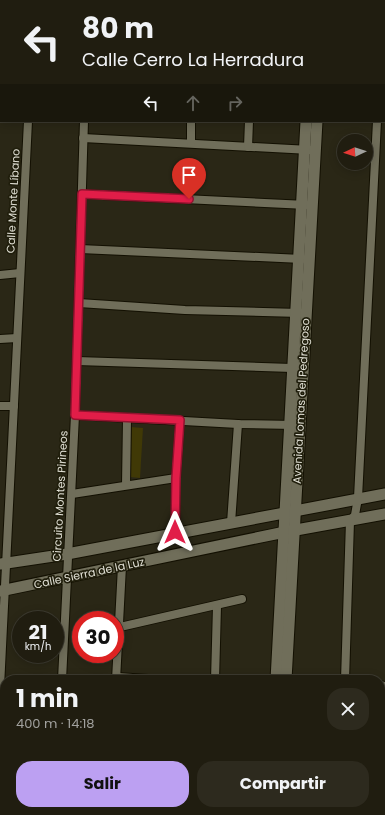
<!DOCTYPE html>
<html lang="es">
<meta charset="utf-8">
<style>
:root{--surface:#201d10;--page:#2d2a1e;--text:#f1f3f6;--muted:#a2a29f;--line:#3d3b30;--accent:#bca0f2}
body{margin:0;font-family:Poppins,sans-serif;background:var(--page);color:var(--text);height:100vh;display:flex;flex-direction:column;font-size:15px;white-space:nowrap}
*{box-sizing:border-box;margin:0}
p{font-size:13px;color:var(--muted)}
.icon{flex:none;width:22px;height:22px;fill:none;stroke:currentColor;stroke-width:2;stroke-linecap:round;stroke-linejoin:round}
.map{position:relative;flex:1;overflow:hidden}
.details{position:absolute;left:0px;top:675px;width:385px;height:140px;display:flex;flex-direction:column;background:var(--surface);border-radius:16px 16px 0 0;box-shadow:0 2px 10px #0003,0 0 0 1px var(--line)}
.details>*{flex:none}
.guide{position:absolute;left:0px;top:0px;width:385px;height:122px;box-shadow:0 2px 10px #0003,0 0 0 1px var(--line);background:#201d10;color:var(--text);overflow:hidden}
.needle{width:26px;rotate:266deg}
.controls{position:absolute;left:337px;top:134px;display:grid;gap:8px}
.controls a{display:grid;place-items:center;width:36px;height:36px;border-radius:50%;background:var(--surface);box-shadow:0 2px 10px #0003,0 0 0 1px var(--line);font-size:20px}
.speed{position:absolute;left:12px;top:611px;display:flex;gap:8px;font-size:20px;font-weight:700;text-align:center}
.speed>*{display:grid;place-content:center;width:52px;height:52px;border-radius:50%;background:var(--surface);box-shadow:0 2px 10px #0003,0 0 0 1px var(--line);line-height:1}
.speed small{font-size:10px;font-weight:400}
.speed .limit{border:6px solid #d22;background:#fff;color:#111}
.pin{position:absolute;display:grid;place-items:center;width:34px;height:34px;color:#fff;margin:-41px -17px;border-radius:50% 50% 50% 0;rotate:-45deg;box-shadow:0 0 4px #0007}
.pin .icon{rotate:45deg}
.me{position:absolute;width:44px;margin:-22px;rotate:0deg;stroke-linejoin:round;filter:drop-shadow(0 0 3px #0008)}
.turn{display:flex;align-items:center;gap:14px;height:84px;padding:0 16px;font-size:18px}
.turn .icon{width:52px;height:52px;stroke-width:2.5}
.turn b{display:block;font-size:28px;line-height:34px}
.lanes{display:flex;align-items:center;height:38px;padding:0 16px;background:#0003;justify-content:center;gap:20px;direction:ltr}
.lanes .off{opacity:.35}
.round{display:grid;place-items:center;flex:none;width:42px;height:42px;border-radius:16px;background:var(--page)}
.head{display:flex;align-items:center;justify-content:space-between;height:68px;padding:0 16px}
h1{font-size:24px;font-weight:700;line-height:30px}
.button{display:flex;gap:8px;margin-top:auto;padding:8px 16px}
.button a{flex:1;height:46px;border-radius:16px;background:var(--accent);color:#111;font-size:16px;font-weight:700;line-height:46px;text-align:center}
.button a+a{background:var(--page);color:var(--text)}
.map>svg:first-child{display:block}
.green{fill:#403906}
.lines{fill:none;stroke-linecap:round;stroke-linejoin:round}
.street-casing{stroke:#131002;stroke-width:10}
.secondary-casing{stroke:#131002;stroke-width:13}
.street{stroke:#706e5a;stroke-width:8}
.secondary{stroke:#706e5a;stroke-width:11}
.route-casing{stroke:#92132f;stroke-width:10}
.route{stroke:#e11d48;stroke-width:7}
.labels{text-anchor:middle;stroke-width:3.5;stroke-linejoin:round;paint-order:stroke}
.street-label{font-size:11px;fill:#e1e0d5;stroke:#201e0c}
</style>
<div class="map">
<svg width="385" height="815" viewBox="0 0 385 815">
<rect width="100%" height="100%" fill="#2a2716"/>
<path class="green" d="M131,427L143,428L140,478L130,477Z"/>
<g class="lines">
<g class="street-casing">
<g id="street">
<path d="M166,0V1"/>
<path d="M83,138L310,150"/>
<path d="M191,143V121"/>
<path d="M248,147L249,121"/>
<path d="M82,194L307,205"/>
<path d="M80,249L302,259"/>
<path d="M0,275L20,273"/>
<path d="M79,303L185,310L300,313"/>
<path d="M0,339L17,338"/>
<path d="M77,361L292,368"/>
<path d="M0,406H14"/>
<path d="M75,415L238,424L294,425"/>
<path d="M126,485L127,419"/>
<path d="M72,494L176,478"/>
<path d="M231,523L238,424"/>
<path d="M175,532L176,478L180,420"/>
<path d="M120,627L242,599"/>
<path d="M117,677L164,680"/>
<path d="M62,680L75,415L84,121"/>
<path d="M116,680L122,566"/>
<path d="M215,680L217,606"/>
<path d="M345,680L350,521L355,515L358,498L377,121"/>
<path d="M380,685L385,686"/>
<path d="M0,687L28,121"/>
<path d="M57,815V810"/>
<path d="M112,815L113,810"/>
<path d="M338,815L339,810"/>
</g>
</g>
<g class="secondary-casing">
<g id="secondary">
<path d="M310,0V1"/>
<path d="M324,0V1"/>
<path d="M276,1L292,0"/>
<path d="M384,10H385"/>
<path d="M0,15H1"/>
<path d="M0,31H1"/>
<path d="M0,564L67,554L385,494"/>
<path d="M0,591L285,532L385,514"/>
<path d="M276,680L306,121"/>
<path d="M286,680C298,494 305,307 317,121"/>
<path d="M270,815V810"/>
<path d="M283,815V810"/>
</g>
</g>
<use href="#street" class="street"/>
<use href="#secondary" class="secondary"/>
</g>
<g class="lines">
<g class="route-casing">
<path id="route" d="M175,532L176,478L180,420L75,415L82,194L189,199"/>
</g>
<use href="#route" class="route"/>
</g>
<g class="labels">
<g class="street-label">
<text transform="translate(13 201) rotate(-87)" y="4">Calle Monte Líbano</text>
<text transform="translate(301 401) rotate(-87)" y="4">Avenida Lomas del Pedregoso</text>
<text transform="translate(60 496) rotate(-87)" y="4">Circuito Montes Pirineos</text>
<text transform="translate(89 573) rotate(-12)" y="4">Calle Sierra de la Luz</text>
</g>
</g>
</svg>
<div class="controls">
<a><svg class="needle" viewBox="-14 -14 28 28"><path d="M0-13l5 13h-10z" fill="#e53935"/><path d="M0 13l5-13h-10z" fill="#a2a29f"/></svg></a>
</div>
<div class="speed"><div>21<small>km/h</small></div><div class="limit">30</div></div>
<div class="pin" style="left:189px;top:199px;background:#d93025"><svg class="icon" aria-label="arrive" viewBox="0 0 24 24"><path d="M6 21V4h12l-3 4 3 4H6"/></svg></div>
<svg class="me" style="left:175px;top:532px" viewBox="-20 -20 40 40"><path d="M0-17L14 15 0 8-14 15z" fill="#e11d48" stroke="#fff" stroke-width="4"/></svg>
<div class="guide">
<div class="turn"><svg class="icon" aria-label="left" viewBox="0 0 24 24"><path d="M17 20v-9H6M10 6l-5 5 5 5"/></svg><div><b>80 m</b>Calle Cerro La Herradura</div></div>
<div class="lanes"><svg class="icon" aria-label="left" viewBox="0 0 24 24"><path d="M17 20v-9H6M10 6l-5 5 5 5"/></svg><svg class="icon off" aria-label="ahead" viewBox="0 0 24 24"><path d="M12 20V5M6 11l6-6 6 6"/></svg><svg class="icon off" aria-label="right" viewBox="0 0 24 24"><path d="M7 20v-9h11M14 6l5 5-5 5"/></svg></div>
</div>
<section class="details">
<div class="head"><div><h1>1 min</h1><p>400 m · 14:18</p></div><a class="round"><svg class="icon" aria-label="close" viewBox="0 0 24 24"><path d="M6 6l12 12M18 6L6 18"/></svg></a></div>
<div class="button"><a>Salir</a><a>Compartir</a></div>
</section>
</div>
